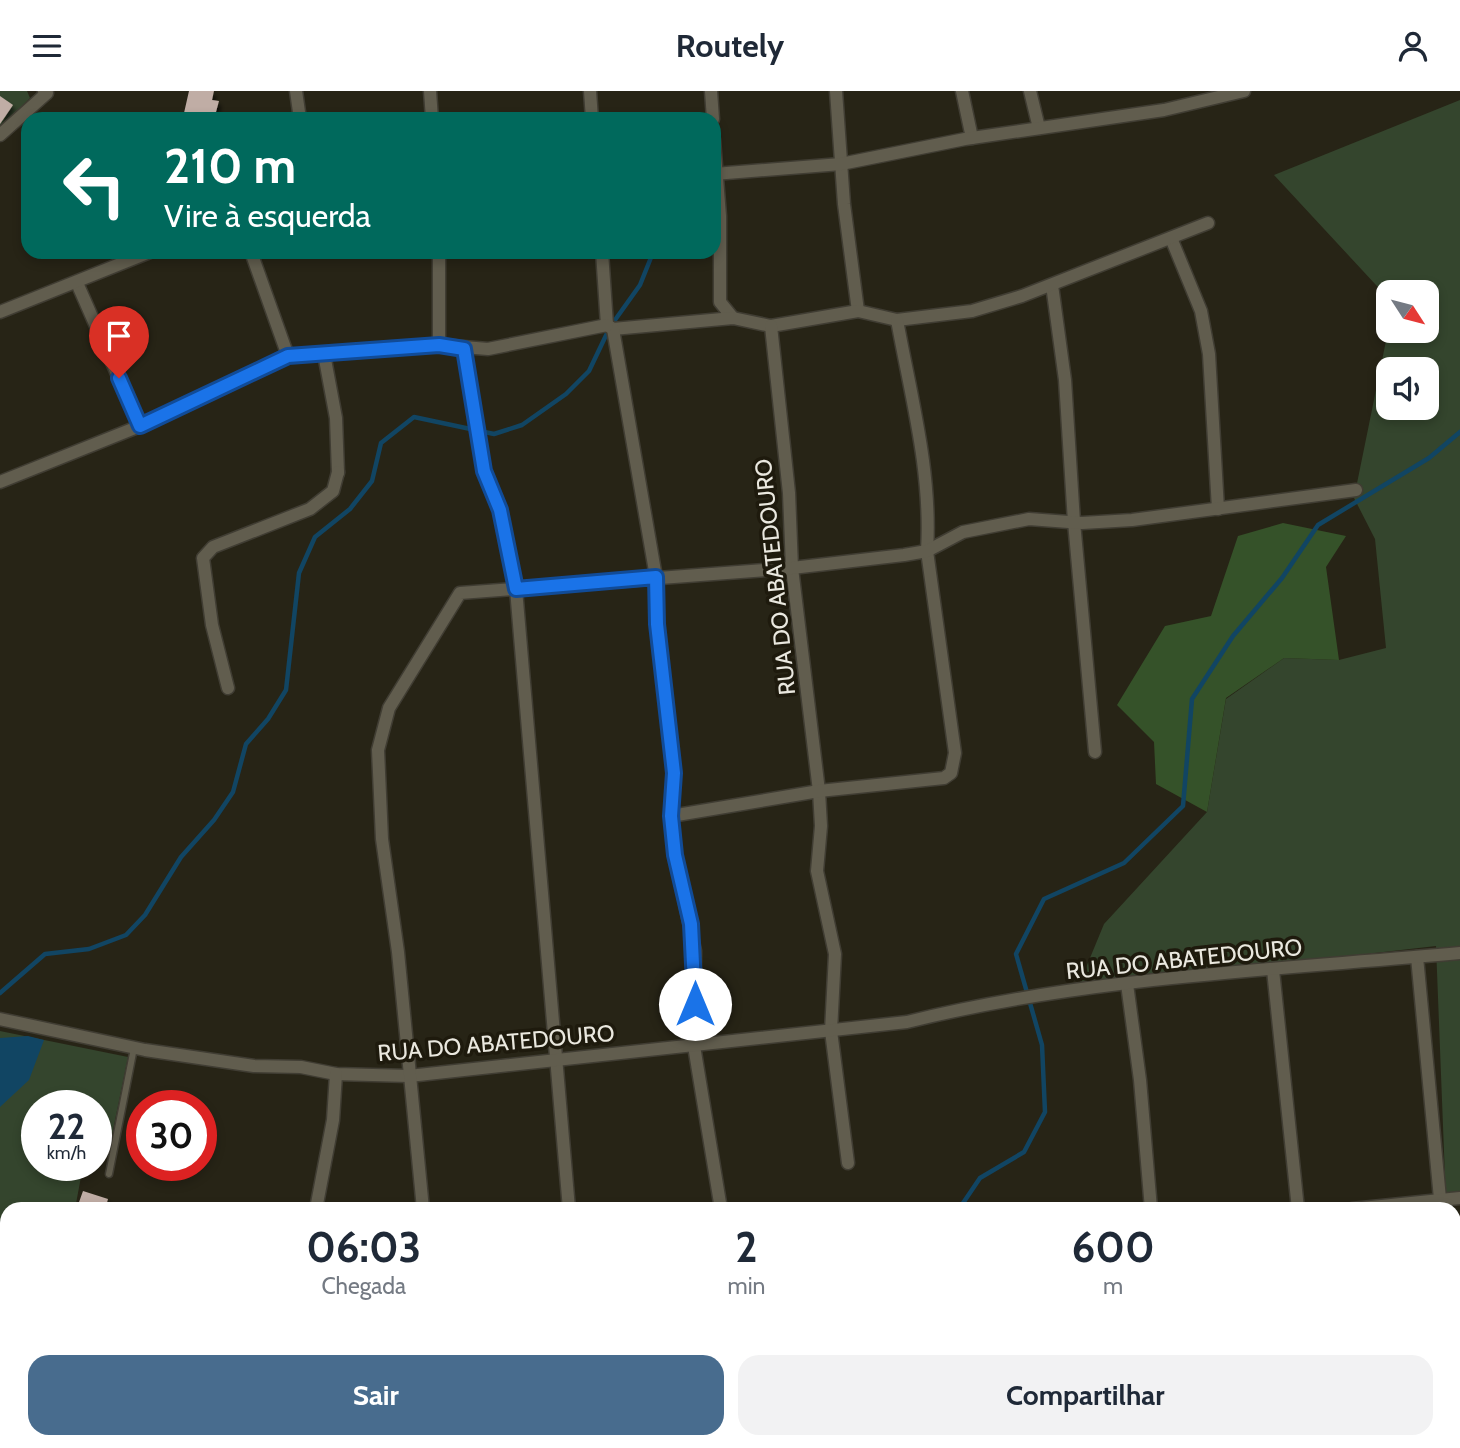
<!DOCTYPE html>
<html lang="pt">
<meta charset="utf-8">
<style>
:root{--surface:#fff;--page:#f2f2f3;--text:#1f2937;--muted:#747a83;--accent:#486c8e}
body{margin:0;font-family:Cabin,sans-serif;background:var(--page);color:var(--text);height:100vh;display:flex;flex-direction:column;font-size:26px;white-space:nowrap}
*{box-sizing:border-box;margin:0}
p{font-size:23px;color:var(--muted)}
.icon{flex:none;width:38px;height:38px;fill:none;stroke:currentColor;stroke-width:2;stroke-linecap:round;stroke-linejoin:round}
.map{position:relative;flex:1;overflow:hidden}
.sheet{position:absolute;left:0px;top:1111px;width:1461px;height:247px;display:flex;flex-direction:column;background:var(--surface);border-radius:21px 21px 0 0;box-shadow:0 4px 10px #0003}
.sheet>*{flex:none}
.banner{position:absolute;left:21px;top:21px;width:700px;height:147px;border-radius:21px;box-shadow:0 4px 10px #0003;background:#00695c;color:#fff;overflow:hidden}
.needle{width:46px;rotate:126deg}
.fabs{position:absolute;left:1376px;top:189px;display:grid;gap:14px}
.fabs a{display:grid;place-items:center;width:63px;height:63px;border-radius:14px;background:var(--surface);box-shadow:0 4px 10px #0003;font-size:35px}
.speed{position:absolute;left:21px;top:999px;display:flex;gap:14px;font-size:35px;font-weight:700;text-align:center}
.speed>*{display:grid;place-content:center;width:91px;height:91px;border-radius:50%;background:var(--surface);box-shadow:0 4px 10px #0003;line-height:1}
.speed small{font-size:18px;font-weight:400}
.speed .limit{border:10px solid #d22;background:#fff;color:#111}
.pin{position:absolute;display:grid;place-items:center;width:60px;height:60px;color:#fff;margin:-72px -30px;border-radius:50% 50% 50% 0;rotate:-45deg;box-shadow:0 0 7px #0007}
.pin .icon{rotate:45deg}
.me{position:absolute;width:77px;margin:-38px;rotate:0deg;stroke-linejoin:round;filter:drop-shadow(0 0 5px #0008)}
.turn{display:flex;align-items:center;gap:24px;height:147px;padding:0 28px;font-size:32px}
.turn .icon{width:91px;height:91px;stroke-width:2.5}
.turn b{display:block;font-size:49px;line-height:60px}
.eta{display:flex;justify-content:space-evenly;align-items:center;height:119px;text-align:center}
.eta b{font-size:42px;font-weight:800;line-height:49px}
.action{display:flex;gap:14px;margin-top:auto;padding:14px 28px}
.action a{flex:1;height:80px;border-radius:21px;background:var(--accent);color:#fff;font-size:28px;font-weight:800;line-height:80px;text-align:center}
.action a+a{background:var(--page);color:var(--text)}
header{display:flex;justify-content:space-between;align-items:center;height:91px;padding:0 28px;background:var(--surface);font-size:32px;font-weight:800}
.map>svg:first-child{display:block}
.green{fill:#34452d;fill-rule:evenodd}
.forest{fill:#355229}
.water{fill:#114563}
.lines{fill:none;stroke-linecap:round;stroke-linejoin:round}
.stream{stroke:#114563;stroke-width:4.5}
.building{fill:#c0ada5;filter:url(#shadow)}
.lane-casing{stroke:#403d33;stroke-width:9}
.street-casing{stroke:#403d33;stroke-width:15}
.lane{stroke:#615d4e;stroke-width:6}
.street{stroke:#615d4e;stroke-width:12}
.route-casing{stroke:#114b97;stroke-width:18}
.route{stroke:#1a73e8;stroke-width:12}
.labels{text-anchor:middle;stroke-width:7;stroke-linejoin:round;paint-order:stroke}
.street-label{font-size:23px;fill:#eae8df;stroke:#1e1a0d}
</style>
<header><svg class="icon" aria-label="menu" viewBox="0 0 24 24"><path d="M4 6h16M4 12h16M4 18h16"/></svg>Routely<svg class="icon" aria-label="person" viewBox="0 0 24 24"><circle cx="12" cy="8" r="4"/><path d="M4 21q1-7 8-7t8 7"/></svg></header>
<div class="map">
<svg width="1460" height="1357" viewBox="0 0 1460 1357">
<defs>
<filter id="shadow"><feDropShadow dx="2.5" dy="4.5" stdDeviation="2" flood-color="#0009"/></filter>
</defs>
<rect width="100%" height="100%" fill="#272416"/>
<g class="green">
<path d="M0,0H27L30,7L0,37Z"/>
<path d="M1460,9V1110L1446,1112L1436,855L1078,896L1104,833L1207,721L1226,608L1284,567L1339,569L1386,557L1375,448L1354,407L1388,240H1426V201H1388V207L1274,84ZM1388,278H1426V317H1388Z"/>
<path d="M0,940L128,966L111,1049L96,1043V1015H37V1074L83,1075L75,1118H7V1351H257L255,1357H0Z"/>
</g>
<path class="forest" d="M1283,432L1346,445L1326,476L1339,569L1284,567L1226,607L1207,721L1156,693L1154,651L1117,614L1165,535L1211,525L1238,445Z"/>
<path class="water" d="M28,945L44,949L29,989L0,1016V947Z"/>
<g class="lines">
<g class="stream">
<path d="M0,902L45,863L89,858L126,844L145,824L181,766L214,729L233,701L246,653L268,628L286,599L299,482L315,446L350,418L372,390L381,352L414,326L494,343L522,334L566,303L589,280L610,236L640,194L652,164"/>
<path d="M959,1118L980,1087L1024,1061L1045,1021L1042,954L1016,863L1044,808L1124,772L1183,715L1192,608L1233,545L1282,487L1318,434L1429,367L1460,341"/>
<path d="M864,1357L866,1351"/>
</g>
</g>
<g class="building">
<path d="M189,0H214L212,9L219,10L214,28L184,22Z"/>
<path d="M0,5L13,14L0,33Z"/>
<path d="M83,1100L108,1108L106,1115L113,1118H85L78,1114Z"/>
</g>
<g class="lines">
<g class="lane-casing">
<path id="lane" d="M109,1083L134,957"/>
</g>
<g class="street-casing">
<g id="street">
<path d="M296,0L300,28"/>
<path d="M430,0L432,28"/>
<path d="M590,0L592,28"/>
<path d="M711,0L713,28"/>
<path d="M836,0L844,113L858,220"/>
<path d="M962,0L972,47"/>
<path d="M1030,0L1039,37"/>
<path d="M0,44L47,2L44,0"/>
<path d="M714,49L720,125V211L733,227"/>
<path d="M714,83L841,73L965,48L1164,19L1244,0"/>
<path d="M1171,147L1201,220L1209,263L1218,418"/>
<path d="M251,161L288,265"/>
<path d="M602,161L607,234"/>
<path d="M77,192L140,335"/>
<path d="M1052,194L1065,289L1074,431L1095,661"/>
<path d="M0,221L150,161"/>
<path d="M607,234L613,238L733,227L771,235L858,220L897,229L972,220L1022,205L1208,132"/>
<path d="M771,235L789,402L792,477L819,700L821,735L817,780L835,863L831,940L848,1072"/>
<path d="M613,238L656,486L657,533L674,682L671,725L675,764L695,860L694,955L721,1118"/>
<path d="M439,254V161"/>
<path d="M464,258L484,380L500,419L516,498L569,1118"/>
<path d="M324,263L336,327L338,382"/>
<path d="M0,391L140,335L288,265L439,254L488,258L607,234"/>
<path d="M228,597L212,534L203,467L213,456L310,418L333,400L338,381"/>
<path d="M671,725L819,700L944,687L951,682L955,662L927,460C932,382 911,306 897,229"/>
<path d="M1417,866L1441,1118"/>
<path d="M1273,879L1298,1118"/>
<path d="M1127,893L1140,989L1151,1118"/>
<path d="M0,928L145,959L254,975L301,976L336,983L409,985L907,931C1087,886 1276,879 1460,862"/>
<path d="M316,1118L333,1029L336,983"/>
<path d="M423,1118L398,861L382,748L378,659L389,617L460,502L792,477L904,464L927,460L963,441L1029,428L1082,432L1132,429L1356,399"/>
<path d="M1352,1118L1460,1107"/>
<path d="M1454,1246L1460,1301"/>
<path d="M309,1351V1357"/>
<path d="M448,1351V1357"/>
<path d="M590,1351L591,1357"/>
<path d="M738,1351V1357"/>
<path d="M1038,1351L1039,1357"/>
<path d="M1154,1351L1160,1357"/>
<path d="M1327,1351L1328,1357"/>
<path d="M1133,1357L1138,1351"/>
</g>
</g>
<use href="#lane" class="lane"/>
<use href="#street" class="street"/>
</g>
<g class="lines">
<g class="route-casing">
<path id="route" d="M119,287L140,335L288,265L439,254L464,258L484,380L500,419L516,498L656,486L657,533L674,682L671,725L675,764L691,833L695,913"/>
</g>
<use href="#route" class="route"/>
</g>
<g class="labels">
<g class="street-label">
<text transform="translate(775 486) rotate(-96)" y="8">RUA DO ABATEDOURO</text>
<text transform="translate(1184 868) rotate(-6)" y="8">RUA DO ABATEDOURO</text>
<text transform="translate(496 952) rotate(-5)" y="8">RUA DO ABATEDOURO</text>
</g>
</g>
</svg>
<div class="fabs">
<a><svg class="needle" viewBox="-14 -14 28 28"><path d="M0-13l5 13h-10z" fill="#e53935"/><path d="M0 13l5-13h-10z" fill="#747a83"/></svg></a>
<a><svg class="icon" aria-label="sound" viewBox="0 0 24 24"><path d="M4 9h4l5-4v14l-5-4H4zM17 9q2 3 0 6"/></svg></a>
</div>
<div class="speed"><div>22<small>km/h</small></div><div class="limit">30</div></div>
<div class="pin" style="left:119px;top:287px;background:#d93025"><svg class="icon" aria-label="arrive" viewBox="0 0 24 24"><path d="M6 21V4h12l-3 4 3 4H6"/></svg></div>
<svg class="me" style="left:695px;top:913px" viewBox="-20 -20 40 40"><circle r="19" fill="#fff"/><path d="M0-13L10 11 0 6-10 11z" fill="#1a73e8"/></svg>
<div class="banner">
<div class="turn"><svg class="icon" aria-label="left" viewBox="0 0 24 24"><path d="M17 20v-9H6M10 6l-5 5 5 5"/></svg><div><b>210 m</b>Vire à esquerda</div></div>
</div>
<section class="sheet">
<div class="eta">
<div><b>06:03</b><p>Chegada</p></div>
<div><b>2</b><p>min</p></div>
<div><b>600</b><p>m</p></div>
</div>
<div class="action"><a>Sair</a><a>Compartilhar</a></div>
</section>
</div>
